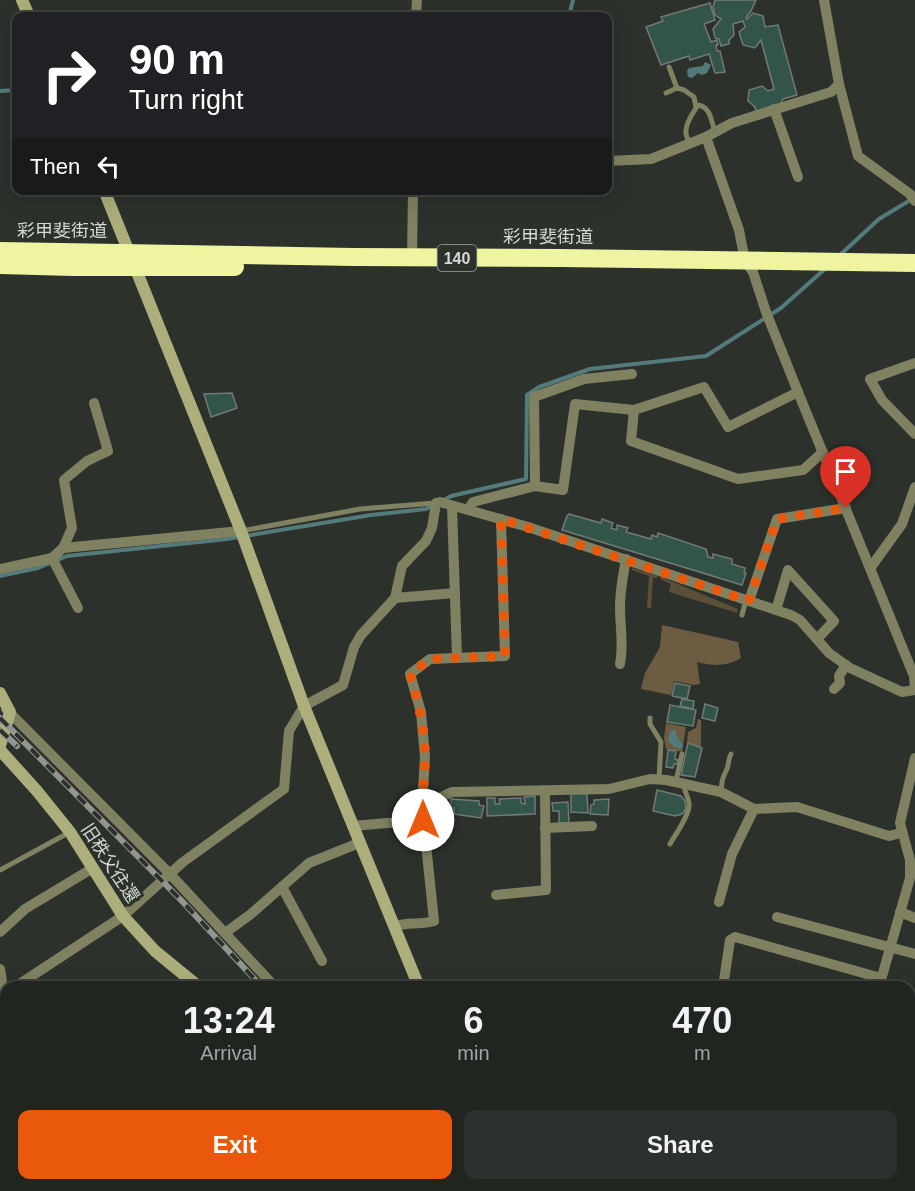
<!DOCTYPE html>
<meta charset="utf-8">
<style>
:root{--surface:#212520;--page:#2d312d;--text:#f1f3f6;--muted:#a2a5a5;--line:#3e423e;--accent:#ea580c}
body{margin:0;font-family:Arial,"Noto Sans JP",sans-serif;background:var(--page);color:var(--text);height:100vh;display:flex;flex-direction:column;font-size:22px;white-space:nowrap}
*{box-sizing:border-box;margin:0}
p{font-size:20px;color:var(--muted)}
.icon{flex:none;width:33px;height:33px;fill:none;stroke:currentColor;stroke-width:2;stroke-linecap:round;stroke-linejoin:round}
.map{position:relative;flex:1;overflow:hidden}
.drawer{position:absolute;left:0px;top:981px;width:915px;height:210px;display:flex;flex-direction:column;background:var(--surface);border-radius:18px 18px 0 0;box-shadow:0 6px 24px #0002,0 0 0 2px var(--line)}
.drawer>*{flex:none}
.guide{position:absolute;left:12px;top:12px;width:600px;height:183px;border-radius:12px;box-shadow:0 6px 24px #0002,0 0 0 2px var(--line);background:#202124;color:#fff;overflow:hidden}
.pin{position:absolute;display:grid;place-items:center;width:51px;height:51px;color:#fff;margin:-62px -26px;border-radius:50% 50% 50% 0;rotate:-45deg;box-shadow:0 0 6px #0007}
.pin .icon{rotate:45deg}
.me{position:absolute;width:66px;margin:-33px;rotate:0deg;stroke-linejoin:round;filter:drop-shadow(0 0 4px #0008)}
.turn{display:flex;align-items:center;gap:21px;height:126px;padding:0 18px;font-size:27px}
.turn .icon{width:78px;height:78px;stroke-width:2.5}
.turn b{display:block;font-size:42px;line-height:51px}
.then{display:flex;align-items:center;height:57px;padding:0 18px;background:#0003;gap:12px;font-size:22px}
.eta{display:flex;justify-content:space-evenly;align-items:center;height:102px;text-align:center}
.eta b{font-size:36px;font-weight:700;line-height:42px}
.primary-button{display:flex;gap:12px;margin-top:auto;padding:12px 18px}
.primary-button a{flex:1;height:69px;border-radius:12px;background:var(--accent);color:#fff;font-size:24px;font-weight:700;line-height:69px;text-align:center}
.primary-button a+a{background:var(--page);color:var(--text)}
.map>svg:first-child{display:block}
.green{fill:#5b4f39}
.forest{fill:#6c5d42}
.water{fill:#547b7c}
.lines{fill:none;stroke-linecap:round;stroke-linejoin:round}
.stream{stroke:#547b7c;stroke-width:4}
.building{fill:#335448;stroke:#717a76;stroke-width:1.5}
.lane{stroke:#7f8161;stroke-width:5}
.street{stroke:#7f8161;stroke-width:10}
.secondary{stroke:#acaf7b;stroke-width:12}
.highway{stroke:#eff4a1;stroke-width:18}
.rail-casing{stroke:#919691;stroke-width:6}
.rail{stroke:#2c312b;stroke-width:4;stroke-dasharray:11;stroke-linecap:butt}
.route{stroke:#ea580c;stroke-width:10;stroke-dasharray:0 18}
.labels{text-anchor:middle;stroke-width:6;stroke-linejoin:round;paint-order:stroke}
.shield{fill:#2c312b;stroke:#a2a7a2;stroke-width:1.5}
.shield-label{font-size:16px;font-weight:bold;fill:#d5d9d5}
.street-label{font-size:18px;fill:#d5d9d5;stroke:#2c312b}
</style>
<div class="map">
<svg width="915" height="1191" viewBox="0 0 915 1191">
<rect width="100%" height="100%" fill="#2c312b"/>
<g class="green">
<path d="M632,568L658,576L657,578H653L651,608H647L649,576L632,570Z"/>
<path d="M661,577L738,609L737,613L669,592L671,584L660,579Z"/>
</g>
<g class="forest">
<path d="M662,625L738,642L741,658C726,667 713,666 697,662L700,684L693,685L674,681L671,695L641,689L645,673L660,647Z"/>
<path d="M698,719L701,720V747L687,743L688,732L696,728Z"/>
<path d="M666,723L686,727L682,752L666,749L664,738Z"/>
</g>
<g class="water">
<path d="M705,62L711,65L707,73L702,75L698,73L692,78L688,77L687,71L689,68L703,66Z"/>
<path d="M675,730L676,731V735L683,745L681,749L673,746L668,741L670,731Z"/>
</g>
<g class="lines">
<g class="stream">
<path d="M569,16L573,0"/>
<path d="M0,91L16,90"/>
<path d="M840,255L879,219L912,199"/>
<path d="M442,501L451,496L526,479L527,395L539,387L590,369L706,356L781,308L826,268"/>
<path d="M0,576L38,568L67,556L227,539L371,515L426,509L433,505"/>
</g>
</g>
<g class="building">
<path d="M715,0H756L751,11L746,17L747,19L753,13L763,16L765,27L778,25L797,95L783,99L780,105L756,112L755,107L748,101L749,90L762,86L768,91L774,89L761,40L755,48L743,45L739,32L745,27L743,21L733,24L734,35L729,40V44L721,46L719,39L715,38L713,29L721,19L715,15L713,7Z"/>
<path d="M710,3L715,20L704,24L711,42L717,40L718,45H716L717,51H720L725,72L715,73L709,54L690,60L689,56L661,65L646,27L663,21L661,17Z"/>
<path d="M232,393L237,408L211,417L204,394Z"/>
<path d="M569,514L601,523L602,519L613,523L611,528L617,530V525L628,528L626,532L651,539L652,535L657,537L658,533L706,549L708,557L713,558V554L732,559V564L745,568L744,572L746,573L742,585L562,530L567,516Z"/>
<path d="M675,683L690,686L687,699L672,696Z"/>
<path d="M682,699L694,701L693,709L680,706Z"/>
<path d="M705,704L718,708L715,721L702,718Z"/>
<path d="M670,705L696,710L693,726L667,722Z"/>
<path d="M688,743L702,748L695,777L681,775Z"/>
<path d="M668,750L676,751L675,759L678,760L677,764H674L673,768L666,767Z"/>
<path d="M657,790L681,796L685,801L686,809L682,814L675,816L653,811Z"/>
<path d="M571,793L587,794L588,813L571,812Z"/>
<path d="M535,796V814L487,816V798H495V804H500L499,799L521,798V803L525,804L524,797Z"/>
<path d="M451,799L479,801V805L484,806L481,818L454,814V808H451Z"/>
<path d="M609,799L608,815L590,814L591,805L594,804V800Z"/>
<path d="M568,802L569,823H559V811H553L552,803Z"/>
<path d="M0,1032L6,1037V1052L2,1056L0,1054Z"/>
<path d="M6,1061V1085L0,1082V1071Z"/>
<path d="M343,1185H373L370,1191H353Z"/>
</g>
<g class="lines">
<g class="lane">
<path d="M669,67L677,88"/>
<path d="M666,93L677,88L684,90L694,97L696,107"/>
<path d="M691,143C679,132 691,116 698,105C711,107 711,121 715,132"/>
<path d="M241,531L360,509L435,503"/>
<path d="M742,615L746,600"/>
<path d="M650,718V724L661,742L659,780"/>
<path d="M676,781L682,754"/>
<path d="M721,792C722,780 722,779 727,769C729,763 728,760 731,754"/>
<path d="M670,844C675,835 691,813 689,803C688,796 684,791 684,784"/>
<path d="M0,870L70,832"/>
</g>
<g class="street">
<path d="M824,0L839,84L831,92L732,123L706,137L739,230L745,261L753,272L766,312L798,392L914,676L915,688"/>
<path d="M416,16L417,0"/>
<path d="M839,84L858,156L910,194L915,201"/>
<path d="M774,109L798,177"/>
<path d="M608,161L651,159L706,137"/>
<path d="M412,258L413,190"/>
<path d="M915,363L870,379L882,400L915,434"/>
<path d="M634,410L631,441L738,479L803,470L823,452"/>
<path d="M535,486L534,397L584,379L632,374"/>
<path d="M440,502L528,527L791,615L800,620L829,653L850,668L902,692L915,690"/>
<path d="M436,503L432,528L426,541L402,566L395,598L455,593"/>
<path d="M452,506L457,658"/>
<path d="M468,510L473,502L535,486L563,490L575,404L634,410L704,387L728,427L798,392"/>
<path d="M63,548L72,528L64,480L87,461L108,451L94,403"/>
<path d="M52,558L78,608"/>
<path d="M871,567L902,524L915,487"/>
<path d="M0,569L52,558L63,548L241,531"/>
<path d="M749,601L777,519L846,508"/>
<path d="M776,610L788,570L834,621L817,639"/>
<path d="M620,664C624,644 620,627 620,607C620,591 623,575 626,559"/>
<path d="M834,689L840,683L839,676L846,665"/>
<path d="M6,709L170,874L275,987"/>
<path d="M422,806L425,757L421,712L410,674L430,659L505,656L501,519"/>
<path d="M352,826L423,820"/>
<path d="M545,828L592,826"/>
<path d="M282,887L322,961"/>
<path d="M496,895L546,890L545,791"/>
<path d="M719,902L732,854L754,809"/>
<path d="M900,912L915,918"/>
<path d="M777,917L915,954"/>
<path d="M395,926C408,922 421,925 434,921L422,806L452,792L609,789L650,779L666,780L721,792L754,809L797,807L889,836L901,833"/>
<path d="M0,932L25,909L93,868"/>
<path d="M225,933L251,914L309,863L359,843"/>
<path d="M0,969L4,994"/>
<path d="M15,987L123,916L183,862L284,789L289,731L304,706L343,685L354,647L361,635L395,598"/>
<path d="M723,987L730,940L735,937L881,978"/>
<path d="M879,987L910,878V860L900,823L915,758"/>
<path d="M909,1012L915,1014"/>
<path d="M0,1091L6,1095"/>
<path d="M0,1144L6,1138"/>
<path d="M0,1150L6,1154"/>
<path d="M53,1185L68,1191"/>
<path d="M412,1185L417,1191"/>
<path d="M750,1185L751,1191"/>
<path d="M14,1191L23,1185"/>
<path d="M222,1191L237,1185"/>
<path d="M853,1191L854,1185"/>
</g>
<g class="secondary">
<path d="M22,0L29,16"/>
<path d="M104,190L241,531L304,706L419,987"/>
<path d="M0,693L10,712L0,746"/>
<path d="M0,750L37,791L70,832L123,916L155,951L199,987"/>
<path d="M506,1185C563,1191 623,1188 681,1185"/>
<path d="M867,1185L915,1190"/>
</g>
<g class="highway">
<path d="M0,251L353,257L561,258L915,263"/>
<path d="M0,265L73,267H235"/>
</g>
<g class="rail-casing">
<g id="rail">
<path d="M0,718L180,899L262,987"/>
<path d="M0,730L17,746"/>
<path d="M427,1185L432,1191"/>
<path d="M439,1185L444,1191"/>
</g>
</g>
<use href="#rail" class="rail"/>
</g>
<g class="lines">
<path class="route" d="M423,820C421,799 425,779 425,758C425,729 418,701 410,674L430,659L505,656L501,519L749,601L777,519L846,508"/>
</g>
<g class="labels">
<rect class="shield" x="437.5" y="245" width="39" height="26" rx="4.5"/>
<g class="shield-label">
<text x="457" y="264">140</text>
</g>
<g class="street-label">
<text x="62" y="237">彩甲斐街道</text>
<text x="548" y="243">彩甲斐街道</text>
<text transform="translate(110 863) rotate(57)" y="6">旧秩父往還</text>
</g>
</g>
</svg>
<div class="pin" style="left:846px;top:508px;background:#d93025"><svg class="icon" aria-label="arrive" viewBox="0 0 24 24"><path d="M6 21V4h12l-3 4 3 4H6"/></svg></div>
<svg class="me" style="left:423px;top:820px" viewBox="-20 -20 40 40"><circle r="19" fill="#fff"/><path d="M0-13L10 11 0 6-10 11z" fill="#ea580c"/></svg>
<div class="guide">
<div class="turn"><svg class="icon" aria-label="right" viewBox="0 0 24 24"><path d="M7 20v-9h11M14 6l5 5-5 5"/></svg><div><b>90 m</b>Turn right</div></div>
<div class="then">Then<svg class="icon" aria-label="left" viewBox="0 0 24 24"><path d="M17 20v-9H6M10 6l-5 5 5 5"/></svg></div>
</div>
<section class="drawer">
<div class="eta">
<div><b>13:24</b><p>Arrival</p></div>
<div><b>6</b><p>min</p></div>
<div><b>470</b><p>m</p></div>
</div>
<div class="primary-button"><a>Exit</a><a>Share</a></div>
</section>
</div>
